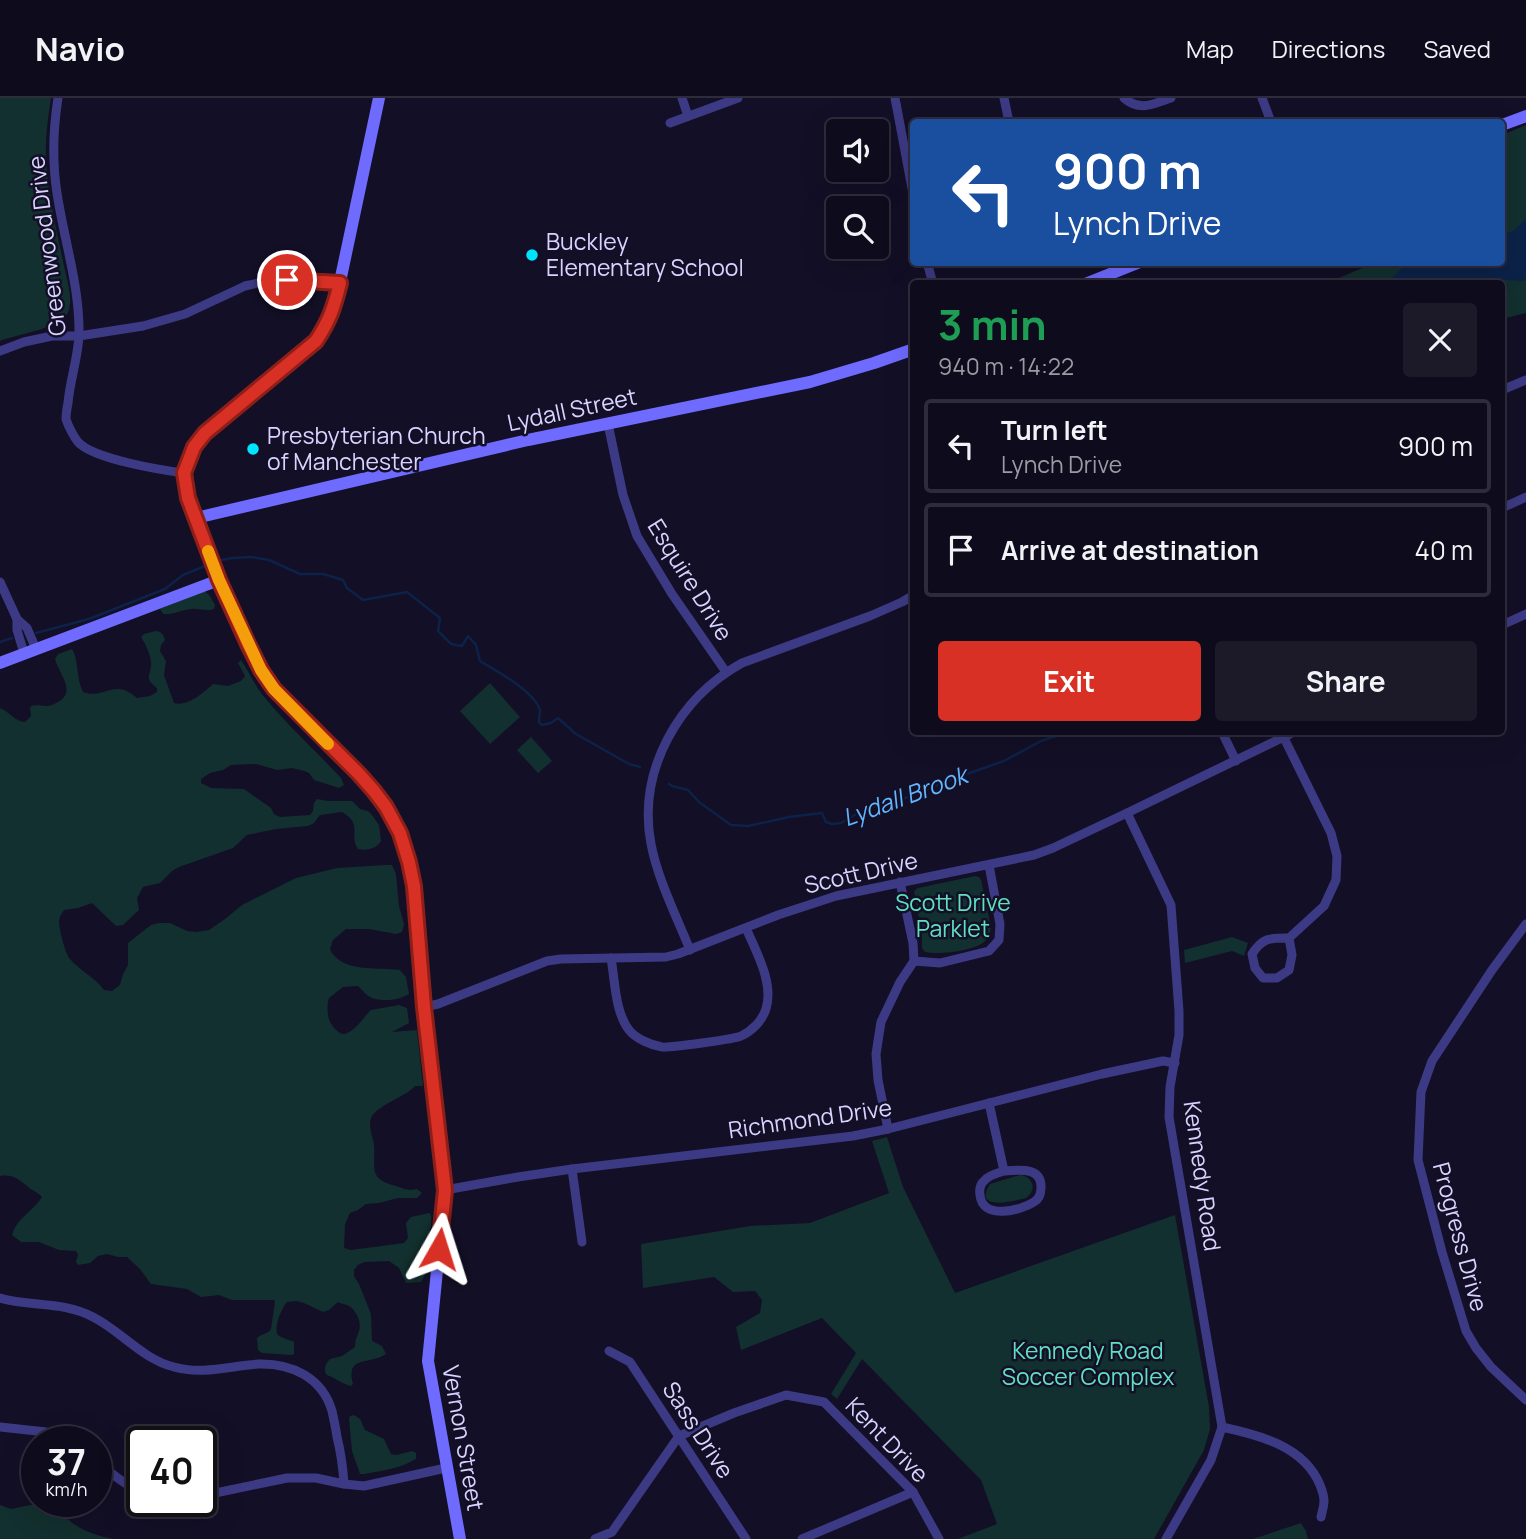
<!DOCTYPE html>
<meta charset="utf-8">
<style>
:root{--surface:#0e0b1c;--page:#1c1929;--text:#f1f3f6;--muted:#9b9ba3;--line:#2e2b3b;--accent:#d93025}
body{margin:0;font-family:Manrope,sans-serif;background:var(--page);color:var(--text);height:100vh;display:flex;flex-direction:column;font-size:26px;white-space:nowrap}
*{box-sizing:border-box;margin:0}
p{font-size:23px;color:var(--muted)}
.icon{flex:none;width:38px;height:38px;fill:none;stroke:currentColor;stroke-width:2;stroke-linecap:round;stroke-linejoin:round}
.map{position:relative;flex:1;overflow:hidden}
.drawer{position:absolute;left:910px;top:182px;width:595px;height:455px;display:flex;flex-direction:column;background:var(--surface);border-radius:7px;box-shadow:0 7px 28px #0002,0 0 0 2px var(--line)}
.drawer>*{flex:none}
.guide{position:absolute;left:910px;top:21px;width:595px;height:147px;border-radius:7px;box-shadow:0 7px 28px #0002,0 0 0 2px var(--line);background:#1a4fa0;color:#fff;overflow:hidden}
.tools{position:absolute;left:826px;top:21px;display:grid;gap:14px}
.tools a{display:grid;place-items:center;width:63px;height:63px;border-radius:7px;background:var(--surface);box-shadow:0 7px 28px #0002,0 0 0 2px var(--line);font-size:35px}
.speed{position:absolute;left:21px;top:1328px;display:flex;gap:14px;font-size:35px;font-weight:700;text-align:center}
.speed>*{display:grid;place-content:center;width:91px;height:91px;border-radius:50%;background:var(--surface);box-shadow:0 7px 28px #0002,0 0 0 2px var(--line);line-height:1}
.speed small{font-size:18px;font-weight:400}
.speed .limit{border:4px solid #111;border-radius:10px;background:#fff;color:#111}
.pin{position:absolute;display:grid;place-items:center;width:60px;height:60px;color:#fff;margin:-30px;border:4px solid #fff;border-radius:50%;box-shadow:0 2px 7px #0007}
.me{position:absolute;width:77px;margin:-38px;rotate:6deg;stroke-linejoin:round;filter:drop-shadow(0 0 5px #0008)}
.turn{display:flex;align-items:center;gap:24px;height:147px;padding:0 28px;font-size:32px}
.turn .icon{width:91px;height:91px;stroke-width:2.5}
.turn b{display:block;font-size:49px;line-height:60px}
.round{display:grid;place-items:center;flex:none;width:74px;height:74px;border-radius:7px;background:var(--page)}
.head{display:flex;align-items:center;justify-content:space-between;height:119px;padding:0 28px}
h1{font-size:42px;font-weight:700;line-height:52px;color:#1e9e55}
.action{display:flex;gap:14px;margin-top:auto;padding:14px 28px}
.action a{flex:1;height:80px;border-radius:7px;background:var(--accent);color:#fff;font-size:28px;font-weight:700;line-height:80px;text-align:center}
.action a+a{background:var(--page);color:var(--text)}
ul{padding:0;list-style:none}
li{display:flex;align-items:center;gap:21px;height:94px;margin:0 14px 10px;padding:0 14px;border:4px solid var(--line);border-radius:7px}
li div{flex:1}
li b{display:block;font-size:26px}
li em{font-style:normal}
header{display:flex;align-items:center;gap:42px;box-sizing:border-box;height:98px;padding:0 35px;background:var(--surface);border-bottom:2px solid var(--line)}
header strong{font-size:33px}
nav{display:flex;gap:38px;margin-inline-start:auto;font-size:24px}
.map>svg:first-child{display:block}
.green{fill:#12302f}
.water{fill:#0c2248}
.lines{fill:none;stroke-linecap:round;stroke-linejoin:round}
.stream{stroke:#0c2248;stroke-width:2.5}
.street{stroke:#3d3a85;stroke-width:9}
.secondary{stroke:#6f6bff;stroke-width:12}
.route-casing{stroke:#8d1f18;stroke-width:18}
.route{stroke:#d93025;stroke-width:12}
.slow{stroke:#f59e0b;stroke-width:12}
.poi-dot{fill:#00e5ff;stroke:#130f26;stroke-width:2.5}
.labels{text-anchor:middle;stroke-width:5;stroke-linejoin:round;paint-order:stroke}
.poi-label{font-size:23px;fill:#d9d4ff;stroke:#130f26;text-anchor:start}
.street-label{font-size:23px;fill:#d9d4ff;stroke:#130f26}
.park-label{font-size:23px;fill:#5fe0c0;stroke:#130f26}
.water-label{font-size:24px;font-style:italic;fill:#62b6ff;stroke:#130f26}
</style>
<header>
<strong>Navio</strong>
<nav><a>Map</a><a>Directions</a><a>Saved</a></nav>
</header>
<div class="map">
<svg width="1526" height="1441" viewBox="0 0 1526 1441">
<rect width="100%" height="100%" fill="#130f26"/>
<g class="green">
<path d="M0,0H51C48,20 45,40 46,59C48,99 58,139 66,177C69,189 74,209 65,219C57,230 15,237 0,243Z"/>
<path d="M1526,27V215L1502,221V186H1325L1374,165L1502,164V37Z"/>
<path d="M205,493L210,498L215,507L214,511C206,514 200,510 191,511C181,512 173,517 163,516L160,511Z"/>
<path d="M156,533C161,533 164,537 165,542L161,547L160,553L166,563L164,577L174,605C188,609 204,594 213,586L228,588L241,583L245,578L238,565L241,562C248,572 253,584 261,595C285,625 315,652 341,680L344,687L339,690L314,682L309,675L304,673L292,670L277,672L256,666L231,667L223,672L210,675L201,681V685L211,690L244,691L271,710L274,716L280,719L310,717L313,713L314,705L317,701L328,703H352L360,711L368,713L372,717L379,727L381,743C376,751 367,753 358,751C348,737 364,727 342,714L320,717L314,725L308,728L276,731L247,737L233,750L179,769L172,773L160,785L143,789L137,800L139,812L123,827L116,828L92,805L78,810L64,812C61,816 60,818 59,823C59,831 65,855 70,861C80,873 95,879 104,892L112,893L120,887L123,876L128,867V845L151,827L159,825H170L187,833L196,834L209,832L225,821L242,807L296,780L337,770L386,767H392L396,776L399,808L404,826L402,834L396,836L369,831H346L333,842L330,851C340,875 379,869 400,872L406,879L409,896C400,902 383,904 372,900C367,898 362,892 358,888L343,889L329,900C326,911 327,924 336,932C342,937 344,937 351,933C360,927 364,918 371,912L399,907L407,910L409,925L392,934L417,932L423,988H415C407,998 377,1007 371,1020C368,1028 373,1039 374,1047C376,1069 367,1081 396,1088C405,1091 408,1093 417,1091L422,1095L417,1100H398L379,1105L366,1106L358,1112L350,1115L345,1126L344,1150L351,1152L404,1145L408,1140L406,1125L411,1119L429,1115L431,1117C432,1125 430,1132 429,1140C427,1155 430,1171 421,1184L406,1185L399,1170L389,1163L364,1164L358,1167L354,1172V1178L359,1186L371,1216L372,1243L382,1248L386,1256C370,1267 345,1257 353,1286L351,1288C342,1286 336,1280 327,1277C323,1272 325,1266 330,1261L342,1258L355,1249C355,1241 357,1240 359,1233C362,1224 356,1212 349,1208C345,1206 341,1206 338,1204L329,1212L323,1214L304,1205L296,1203L287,1204C282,1209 273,1230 278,1237C281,1240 291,1242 294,1244V1256L292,1257L262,1255L258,1252L257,1240C261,1236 268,1236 271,1231L275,1204L274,1202H232L219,1197L201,1199L187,1191L151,1186L140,1171L127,1159H118L107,1156L98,1158L90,1165L78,1167L76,1164L78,1157L76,1153L59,1152L39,1144H21L12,1137C17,1120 33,1113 42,1099C38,1094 32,1093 27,1088C18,1081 13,1076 0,1078V610C10,614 14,623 25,624L31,618L30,609C38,605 44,610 52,607C80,596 60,579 55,561L58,556L72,551C79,562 76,581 83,594C104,602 114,579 137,600L150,598L157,594V590C155,589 149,583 149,581C148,576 151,573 151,568C152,559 146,547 141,539L144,536Z"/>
<path d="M490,585L520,619L490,646L460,613Z"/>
<path d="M531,639L552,663L538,675L517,652Z"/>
<path d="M975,778L979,779L981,782L990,825C991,831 991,836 986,842C977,853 939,857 925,854L922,850V837L914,793L918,790Z"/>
<path d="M1232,839L1248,845L1244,858L1232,853L1185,865L1184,852Z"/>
<path d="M887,1039L903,1089L955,1195L1175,1117L1209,1309L1210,1331L1204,1352L1154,1441H958L997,1426L981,1382L862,1261L837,1301L831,1296L856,1255L822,1220L741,1252L736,1229L760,1215L762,1202L755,1193L733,1194L714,1179L643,1190L641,1146L750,1128L810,1125L889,1095L872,1043Z"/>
<path d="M1020,1077C1034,1079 1037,1092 1026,1100C1014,1103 972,1114 990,1086Z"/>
<path d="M354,1317L360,1321L365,1332L384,1341L391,1356L397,1357L412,1353L416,1355V1361C402,1370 381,1373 364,1376H360L352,1353L349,1321L350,1318Z"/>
<path d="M45,1404C69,1407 58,1412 70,1423C81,1433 99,1438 113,1441H0V1407L11,1411Z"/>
<path d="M1301,1425L1306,1433L1308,1441H1253Z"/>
</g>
<path class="water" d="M1526,121V183L1488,181L1474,186L1386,185L1408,165L1502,164V137L1513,133Z"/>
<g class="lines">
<g class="stream">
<path d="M216,463L232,460L251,459L269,462L300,476H323L343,482L347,490L363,502L407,494L440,520L438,533L451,546L462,548L468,538L476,547L480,563C497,573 534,593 540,612C540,614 539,622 539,624L542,627L551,625L558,620L576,636L629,666L640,669"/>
<path d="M36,535L89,521L165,491L183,477L210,466"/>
<path d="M0,544L12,540"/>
<path d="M669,686L672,688L688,692L699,704L731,727L748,728L789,719L822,715L826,724L832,726L841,725L867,710L890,706L958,679L1004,663L1041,643L1069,634"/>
</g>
<g class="street">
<path d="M58,0C53,32 52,63 57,95C64,142 80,189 79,237C78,260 70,282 68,305C67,310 66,316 66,321C68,328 74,339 78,344C93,361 161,372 184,375"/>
<path d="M682,0L688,18"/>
<path d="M895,0L914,101"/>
<path d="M1004,0L1009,24"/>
<path d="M1124,0C1140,14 1153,6 1171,0"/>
<path d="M1262,0L1271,24"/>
<path d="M670,25L738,0"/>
<path d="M927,164L933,186"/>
<path d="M0,253L24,244L52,238H79L143,228L185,216L245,188L267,183L287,182L340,185"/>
<path d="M1502,292L1526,282"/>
<path d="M608,326L623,397L637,438L672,496L726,574"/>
<path d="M1502,410L1526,399"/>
<path d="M0,484L17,521L27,530L36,551"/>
<path d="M17,521V532L24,555"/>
<path d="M1502,527L1526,516"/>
<path d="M1222,634L1236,663"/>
<path d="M1284,640L1331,735L1337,758L1336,782L1324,808L1289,840C1270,840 1263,839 1252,856L1255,870L1263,880H1277L1289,872L1292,857L1289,840"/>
<path d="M1127,715L1171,807L1179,913V937L1170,989L1169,1019L1222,1329L1211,1362L1166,1441"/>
<path d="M1526,826L1492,872L1432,963L1421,994L1418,1062L1442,1154L1466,1233L1476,1250L1491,1269L1526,1302"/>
<path d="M690,852C676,817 658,782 651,746C637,672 679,600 742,565L870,518L902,504L914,497"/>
<path d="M611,860C615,883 615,914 629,932C636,941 651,947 662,949C669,950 735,941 741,938C752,933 762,923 766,911C774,884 756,854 746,830"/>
<path d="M914,863L940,865L989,853L999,842L1000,826L989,767"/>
<path d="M424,909L438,906L547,863L561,861L666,859L678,856L778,817L836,798L1034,757L1053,750L1127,715L1294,634"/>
<path d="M989,1005L1004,1073C998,1075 989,1077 985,1082C980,1086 979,1091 980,1097C982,1122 1020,1113 1034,1104C1039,1101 1041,1096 1041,1090C1042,1068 1018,1072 1004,1073"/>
<path d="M888,1031L878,982L876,956L881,924L900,884L914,863L913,845L900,784"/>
<path d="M572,1071L582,1144"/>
<path d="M445,1092L518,1079L572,1071L853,1038L888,1031L1102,976L1163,963L1175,965"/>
<path d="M0,1200C31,1209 63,1203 93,1219C121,1233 142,1261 174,1269C202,1277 230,1268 258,1266C291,1265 322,1279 332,1313C334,1322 336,1331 337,1339C341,1355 343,1370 344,1386"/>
<path d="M609,1253L630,1264L746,1441"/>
<path d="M0,1329L46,1334L73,1344"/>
<path d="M1222,1329C1259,1337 1304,1348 1320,1387C1322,1392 1324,1397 1324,1403C1324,1408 1322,1414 1321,1419"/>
<path d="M96,1361C110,1375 124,1387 142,1394"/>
<path d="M201,1398L287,1380H316L344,1386L364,1388L446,1370"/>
<path d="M595,1441L612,1434L679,1338L734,1315L786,1297L824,1304L913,1394L939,1441"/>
<path d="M802,1441L913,1394"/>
</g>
<g class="secondary">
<path d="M379,0L334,212L325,230L316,243L206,335C196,347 184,361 185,377C185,399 196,419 203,439C222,491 243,545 274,591L374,693L386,709L400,735L414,788L424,909L445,1092L428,1263L460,1441"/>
<path d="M1502,27L1526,18"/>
<path d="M1085,186L1140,164"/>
<path d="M196,420L528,342L810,284L874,265L914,251"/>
<path d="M0,565L219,482"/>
</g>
</g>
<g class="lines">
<g class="route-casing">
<path id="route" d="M287,182L340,185C334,209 330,222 316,243L205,335L194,349L184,375L188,400L219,482L248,546L261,572L274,591L359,676L374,693L386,709L400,735L409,764L414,788L424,909L445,1092L439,1151"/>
</g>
<use href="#route" class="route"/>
<path class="slow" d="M208,453L219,482L261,572L274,591L328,646"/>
</g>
<g class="poi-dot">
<circle cx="532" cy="157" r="7"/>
<circle cx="253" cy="351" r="7"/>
</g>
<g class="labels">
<g class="poi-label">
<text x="546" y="152">Buckley<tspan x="546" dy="26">Elementary School</tspan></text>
<text x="267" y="346">Presbyterian Church<tspan x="267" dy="26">of Manchester</tspan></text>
</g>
<g class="street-label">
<text transform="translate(47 148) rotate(-97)" y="8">Greenwood Drive</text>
<text transform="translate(572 312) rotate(-12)" y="8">Lydall Street</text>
<text transform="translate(690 482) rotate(58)" y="8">Esquire Drive</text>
<text transform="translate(861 775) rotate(-13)" y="8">Scott Drive</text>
<text transform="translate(810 1021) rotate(-8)" y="8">Richmond Drive</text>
<text transform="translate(1202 1078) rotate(82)" y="8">Kennedy Road</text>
<text transform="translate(1460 1139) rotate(75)" y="8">Progress Drive</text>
<text transform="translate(698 1332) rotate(57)" y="8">Sass Drive</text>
<text transform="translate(463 1340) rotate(80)" y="8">Vernon Street</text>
<text transform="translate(887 1342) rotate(46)" y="8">Kent Drive</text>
</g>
<g class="park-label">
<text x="953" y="813">Scott Drive<tspan x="953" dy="26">Parklet</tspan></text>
<text x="1088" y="1261">Kennedy Road<tspan x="1088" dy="26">Soccer Complex</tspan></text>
</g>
<g class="water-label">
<text transform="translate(905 699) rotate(-20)" y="8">Lydall Brook</text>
</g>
</g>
</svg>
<div class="tools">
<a><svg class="icon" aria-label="sound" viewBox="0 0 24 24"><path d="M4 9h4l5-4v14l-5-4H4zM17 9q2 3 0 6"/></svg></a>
<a><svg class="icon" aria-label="search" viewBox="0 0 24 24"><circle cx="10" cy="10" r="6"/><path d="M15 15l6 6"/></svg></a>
</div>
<div class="speed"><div>37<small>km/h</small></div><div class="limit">40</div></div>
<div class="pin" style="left:287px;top:182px;background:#d93025"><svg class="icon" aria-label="arrive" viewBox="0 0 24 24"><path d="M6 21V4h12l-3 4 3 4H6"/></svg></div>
<svg class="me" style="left:439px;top:1151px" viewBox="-20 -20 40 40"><path d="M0-17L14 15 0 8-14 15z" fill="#d93025" stroke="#fff" stroke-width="4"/></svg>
<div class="guide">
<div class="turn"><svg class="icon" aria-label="left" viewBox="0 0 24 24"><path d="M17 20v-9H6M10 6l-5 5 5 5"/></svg><div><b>900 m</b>Lynch Drive</div></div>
</div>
<section class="drawer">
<div class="head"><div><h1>3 min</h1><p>940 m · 14:22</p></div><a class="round"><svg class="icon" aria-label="close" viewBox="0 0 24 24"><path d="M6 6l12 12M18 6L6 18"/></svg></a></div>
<ul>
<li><svg class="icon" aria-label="left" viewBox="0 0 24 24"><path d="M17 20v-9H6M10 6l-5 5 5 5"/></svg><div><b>Turn left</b><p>Lynch Drive</p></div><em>900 m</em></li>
<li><svg class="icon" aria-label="arrive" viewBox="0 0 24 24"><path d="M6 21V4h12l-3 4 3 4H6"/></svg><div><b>Arrive at destination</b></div><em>40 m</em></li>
</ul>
<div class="action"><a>Exit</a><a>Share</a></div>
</section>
</div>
